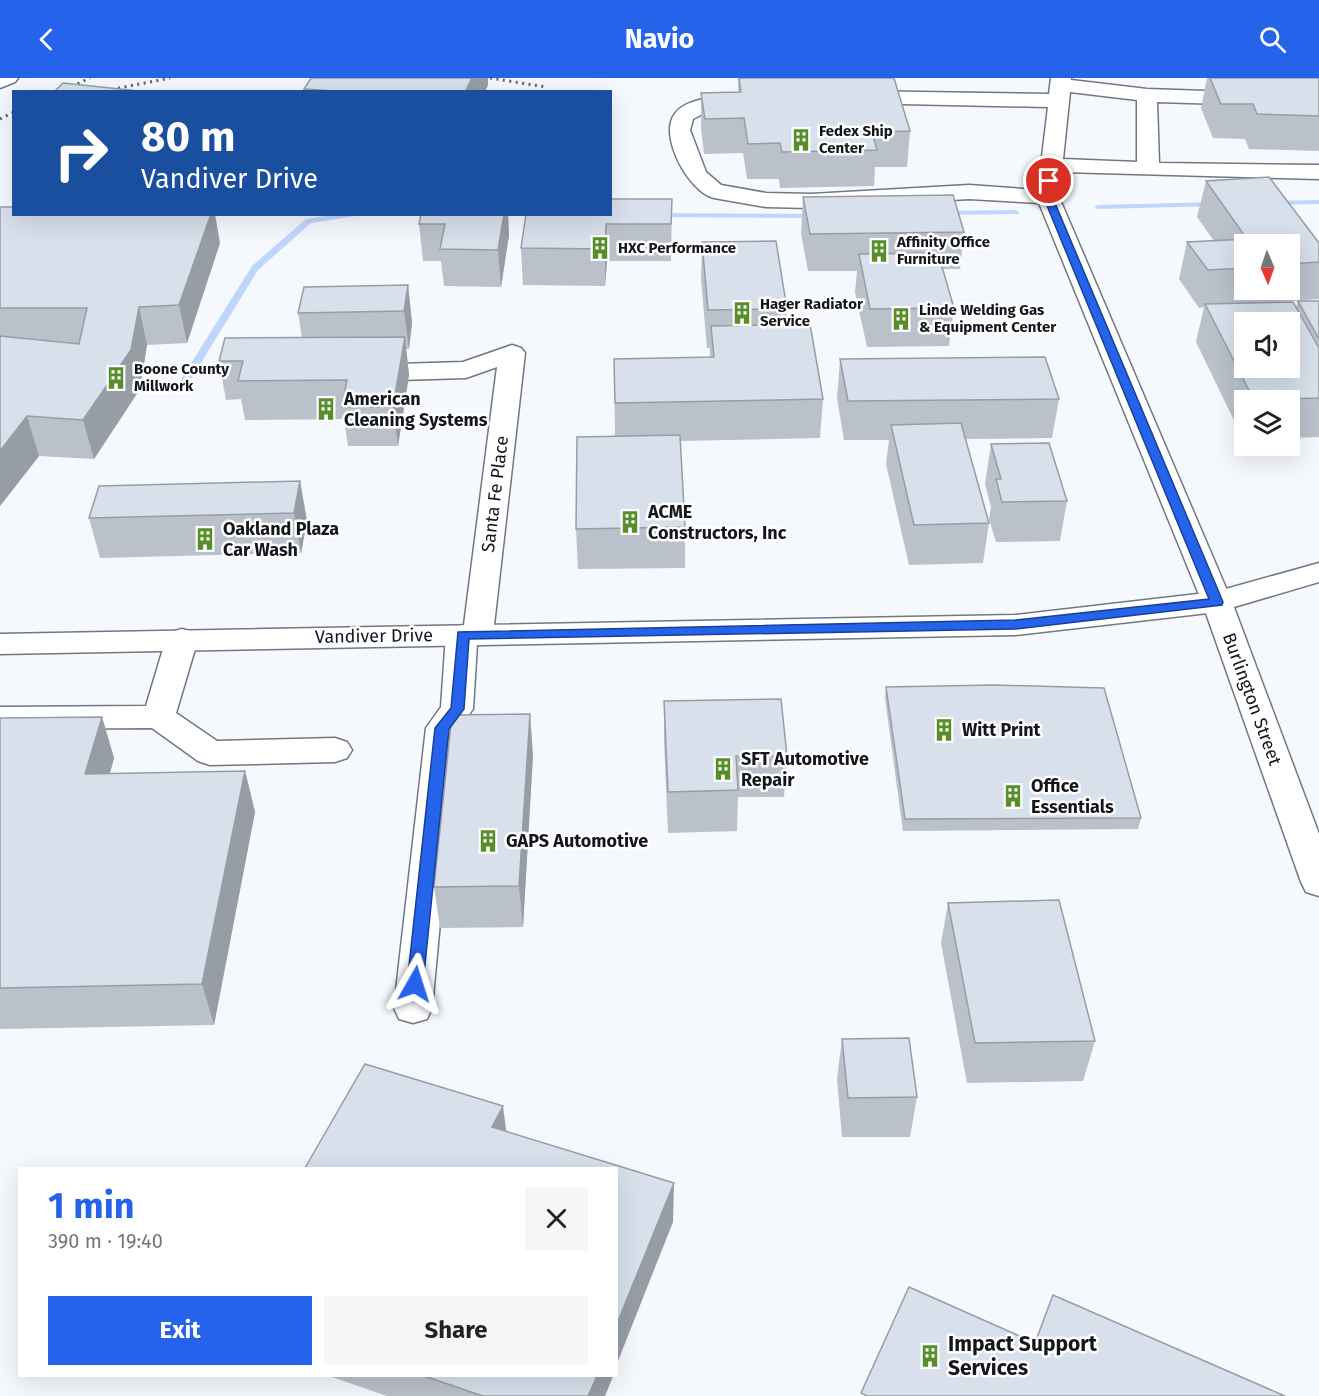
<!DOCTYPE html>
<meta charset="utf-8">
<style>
:root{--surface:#fff;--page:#f6f6f6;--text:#222;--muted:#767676;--accent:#2563eb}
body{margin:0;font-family:"Fira Sans",sans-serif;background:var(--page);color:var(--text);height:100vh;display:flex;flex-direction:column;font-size:22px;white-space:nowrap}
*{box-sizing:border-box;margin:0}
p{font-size:20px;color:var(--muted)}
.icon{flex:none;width:33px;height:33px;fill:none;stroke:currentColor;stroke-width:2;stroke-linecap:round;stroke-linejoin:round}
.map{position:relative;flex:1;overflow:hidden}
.details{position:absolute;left:18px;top:1089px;width:600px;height:210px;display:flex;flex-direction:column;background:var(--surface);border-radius:0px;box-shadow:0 6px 24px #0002}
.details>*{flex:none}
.hud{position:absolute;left:12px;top:12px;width:600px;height:126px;border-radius:0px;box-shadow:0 6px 24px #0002;background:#1a4fa0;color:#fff;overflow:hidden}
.needle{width:39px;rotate:178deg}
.buttons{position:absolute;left:1234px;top:156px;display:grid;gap:12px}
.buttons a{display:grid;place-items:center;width:66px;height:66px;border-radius:0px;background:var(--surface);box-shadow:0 6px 24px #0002;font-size:30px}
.pin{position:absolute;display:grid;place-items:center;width:51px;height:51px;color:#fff;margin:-26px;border:3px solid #fff;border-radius:50%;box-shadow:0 2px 6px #0007}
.me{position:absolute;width:66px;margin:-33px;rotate:6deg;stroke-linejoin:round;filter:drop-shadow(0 0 4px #0008)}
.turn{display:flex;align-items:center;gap:21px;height:126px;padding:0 30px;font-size:27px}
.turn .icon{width:78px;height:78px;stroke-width:2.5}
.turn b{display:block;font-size:42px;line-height:51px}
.round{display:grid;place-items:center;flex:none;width:63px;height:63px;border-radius:0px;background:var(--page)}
.head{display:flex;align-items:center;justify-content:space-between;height:102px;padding:0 30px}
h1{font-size:36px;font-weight:700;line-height:45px;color:var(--accent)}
.primary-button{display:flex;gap:12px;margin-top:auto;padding:12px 30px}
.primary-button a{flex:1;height:69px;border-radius:0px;background:var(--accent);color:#fff;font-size:24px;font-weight:700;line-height:69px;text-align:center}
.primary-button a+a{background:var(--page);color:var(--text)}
header{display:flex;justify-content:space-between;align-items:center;height:78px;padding:0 30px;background:var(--accent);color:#fff;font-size:27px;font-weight:700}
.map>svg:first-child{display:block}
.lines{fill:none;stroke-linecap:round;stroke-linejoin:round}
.stream{fill:#bfd6fc;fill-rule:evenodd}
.minor-casing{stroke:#717883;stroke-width:3}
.major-casing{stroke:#717883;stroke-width:3}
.minor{fill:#fff;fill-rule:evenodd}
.major{fill:#fff;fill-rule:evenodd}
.rail{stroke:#626469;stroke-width:3;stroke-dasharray:2 4.5;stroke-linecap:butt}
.wall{fill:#bac1cb;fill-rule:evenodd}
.shaded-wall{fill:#979da5}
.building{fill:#d8e0ec;stroke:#979da5;stroke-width:1.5;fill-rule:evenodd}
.route{fill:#2563eb;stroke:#184099;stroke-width:1.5}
.labels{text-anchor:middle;stroke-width:5;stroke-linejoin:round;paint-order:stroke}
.far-poi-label{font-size:15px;font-weight:bold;fill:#14161b;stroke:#fff;text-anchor:start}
.poi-label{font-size:18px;font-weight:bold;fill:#14161b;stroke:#fff;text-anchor:start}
.street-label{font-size:18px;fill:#14161b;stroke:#fff}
.near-poi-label{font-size:21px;font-weight:bold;fill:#14161b;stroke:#fff;text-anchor:start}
</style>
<header><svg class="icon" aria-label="back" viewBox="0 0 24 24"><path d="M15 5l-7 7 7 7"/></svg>Navio<svg class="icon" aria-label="search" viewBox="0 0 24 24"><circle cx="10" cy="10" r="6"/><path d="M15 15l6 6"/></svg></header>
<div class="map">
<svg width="1319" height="1318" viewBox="0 0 1319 1318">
<rect width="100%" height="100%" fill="#f5f8fd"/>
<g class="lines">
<g class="stream">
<path d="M1319,122V126L1273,127L1269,125L1273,123Z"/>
<path d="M1216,124L1220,126L1219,128L1098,131L1094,129L1098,127Z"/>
<path d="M1015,132L1019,134L1018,136L942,137L938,135L942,133Z"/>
<path d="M654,135L816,136L820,138L816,140L657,139H654Z"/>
<path d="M340,136H368L311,145L258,192L185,311L180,314L177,313L175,311L252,188L306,141Z"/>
</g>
<g class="minor-casing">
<g id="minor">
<path d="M1051,0H1071V2L1147,11L1319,17V29L1157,24L1159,85L1319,87V101L1062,94L1059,119L1232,524L1319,756V818L1306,814L1301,804L1202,524L1039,125L969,121L811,130L766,129L714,120C689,114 659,59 674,37C682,24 702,21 716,19C728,17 740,14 752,17L755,21L752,25L710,32L693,41L690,52L706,94L721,107L766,115L811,116L969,107L1038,112L1048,29L856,25L849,23L846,19L849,15L856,13L1049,16ZM1070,14L1137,22V84L1063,81Z"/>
<path d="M512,267L521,270L525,275L493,556L489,563L477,566L473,631L458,652L432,930L427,941L413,945L399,941L394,930L426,650L441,629L446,557L451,550L464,547L497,289L466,300L366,303L357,301L353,295L357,289L366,287L463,284Z"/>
<path d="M182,551L193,554L198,561L176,635L217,663L335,660L347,664L352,672L347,680L335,684L210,687L198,683L152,650L0,651V629L146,628L166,561L171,554Z"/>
</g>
</g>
<g class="major-casing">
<g id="major">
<path d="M0,0H18L15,4L0,10Z"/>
<path d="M1319,485V504L1217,534L1015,557L0,576V556L1015,537L1215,514Z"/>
</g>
</g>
<use href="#minor" class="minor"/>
<use href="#major" class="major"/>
<g class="rail">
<path d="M490,0L546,9"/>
<path d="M60,14L90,0"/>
<path d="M99,14L170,0"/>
<path d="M0,41L14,34"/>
</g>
</g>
<g class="wall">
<path d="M311,0H488V7L485,14H305L304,11Z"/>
<path d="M738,0H894L910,53L907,89H875L874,108L780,110L779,101H747L743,75L704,76L701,50V15L738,14Z"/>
<path d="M1207,0H1319V73L1249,71L1245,61L1213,60L1201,30Z"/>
<path d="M1206,103L1319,165V221L1275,224L1296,230L1298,223H1319V359L1290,360V322H1245V361H1243L1196,264L1204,229L1199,230L1179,201L1187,164L1214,163L1197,139ZM1245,166H1290V212H1245Z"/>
<path d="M803,119L964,154L960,191H943L954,230L949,268L867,269L855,214L857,193H808L801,156Z"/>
<path d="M672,121L671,183H607L605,208L523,207L521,170Z"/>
<path d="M0,129L220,165L187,265L147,267L140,311L94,381L39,378L0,428Z"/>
<path d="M421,136H508L509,157L501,209L444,208L441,183H423L419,146Z"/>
<path d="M702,164L787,231L786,246L823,321L820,360L680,363L685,449V490L578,491L576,451L615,358L614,281L710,279V270H707L701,201Z"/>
<path d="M408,207L412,245L409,271H406L409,297L398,368H348L344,341L245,342L241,321L226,322L219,283L302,260L298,235Z"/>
<path d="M840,281L1059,321L1052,360L965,361L989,445L983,485L909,487L886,386L889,362H844L837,320Z"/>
<path d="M991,366L1067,423L1060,463L996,464L989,441L991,429L985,406Z"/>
<path d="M300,403L307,443L301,475L100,480L89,440Z"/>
<path d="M886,609L1141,740L1138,751L903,753L885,620Z"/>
<path d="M664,623L787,678L784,719H738L737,753L668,755L664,664Z"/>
<path d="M102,639L114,680L110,696L245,693L255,734L214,947L0,951V640Z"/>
<path d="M533,677L523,849L440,850L434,809Z"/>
<path d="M948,825L1095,963L1083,1003L967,1005L941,865Z"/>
<path d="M842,961L917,1019L910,1059H842L837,1001Z"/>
<path d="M329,1298H613L605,1318H387Z"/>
</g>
<g class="shaded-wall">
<path d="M472,0H488V7L485,14H465Z"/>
<path d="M211,136H215L220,165L187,265L179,227Z"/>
<path d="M504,136H508L509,157L501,209L498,172Z"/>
<path d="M606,146L607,183L605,208V171Z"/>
<path d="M408,207L412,245L409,271L404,233Z"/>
<path d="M139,229L147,267L140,311L94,381L83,342Z"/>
<path d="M405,259L409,297L398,368L393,329Z"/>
<path d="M27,338L39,378L0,428V373Z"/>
<path d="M300,403L307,443L301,475L294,435Z"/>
<path d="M530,636L533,677L523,849L519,808Z"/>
<path d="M102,639L114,680L98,737L85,696Z"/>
<path d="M245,693L255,734L214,947L202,906Z"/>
<path d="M503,1028L508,1067L492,1049Z"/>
<path d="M674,1105L673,1144L616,1288V1248Z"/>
<path d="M597,1298H613L605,1318H588Z"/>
</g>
<g class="building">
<path d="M311,0H472L465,14H352L304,11Z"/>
<path d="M739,0H894L910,53L872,54L877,72L782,74L780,65L748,66L744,40L705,41L701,15L741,14Z"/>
<path d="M1210,0H1319V38L1257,36L1253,26H1221Z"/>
<path d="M63,5L148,14H54Z"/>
<path d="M1269,99L1319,165V184L1290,186V166H1245V190L1208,192L1187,164L1247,161L1206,103Z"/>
<path d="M953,117L964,154L810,156L803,119Z"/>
<path d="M610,121H672L671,146H606L605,171L521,170L526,136H610Z"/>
<path d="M0,129H14V136H211L179,227L139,229L131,272L83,342L27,338L0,373V258L79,266L87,230H0Z"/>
<path d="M421,136H504L498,172L440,171L445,146H419Z"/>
<path d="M776,163L787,231L708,232L702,164Z"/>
<path d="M938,175L954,230L870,231L859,176Z"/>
<path d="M408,207L404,233L298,235L304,209Z"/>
<path d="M1298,223H1319V261Z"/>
<path d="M1293,224L1319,270V320L1254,322L1205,226ZM1245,244H1290V290H1245Z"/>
<path d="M810,246L823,321L615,325L614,281L714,279L711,248Z"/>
<path d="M405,259L393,329H342L347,302L238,303L243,283H219L225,260Z"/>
<path d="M1045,279L1059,321L848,323L840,281Z"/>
<path d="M961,345L989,445L914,447L891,347Z"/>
<path d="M680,357L685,449L576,451L577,359Z"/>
<path d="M1049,365L1067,423L1002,424L996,401H1001L991,366Z"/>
<path d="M300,403L294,435L89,440L99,408Z"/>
<path d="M993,607L1104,610L1141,740L905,741L886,609Z"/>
<path d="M781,621L787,678H736L738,712L668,714L664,623Z"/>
<path d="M530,636L519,808L434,809L452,637Z"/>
<path d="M102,639L85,696L245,693L202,906L0,910V640Z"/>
<path d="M1059,822L1095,963L975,965L948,825Z"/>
<path d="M909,960L917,1019L848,1020L842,961Z"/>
<path d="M365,986L503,1028L492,1049L674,1105L616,1248V1090H305Z"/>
<path d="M909,1209L1035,1265L1053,1217L1285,1318H867L861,1315Z"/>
<path d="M424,1298H597L588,1318H483Z"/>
</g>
<path class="route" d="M1049,100L1054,103L1052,118L1223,524L1222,527L1015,551L469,561L464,631L449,651L423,906L421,911L415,913L410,911L407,906L435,650L451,630L458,554L1015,542L1209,521L1043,118L1045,103Z"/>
<defs>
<g id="building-bare" transform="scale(1.8)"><path d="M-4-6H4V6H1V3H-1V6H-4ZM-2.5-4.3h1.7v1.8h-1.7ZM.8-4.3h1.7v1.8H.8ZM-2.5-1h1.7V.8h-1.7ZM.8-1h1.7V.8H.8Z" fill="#588e29" stroke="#fff" stroke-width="2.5" paint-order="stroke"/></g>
</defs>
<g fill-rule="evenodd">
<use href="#building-bare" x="801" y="62"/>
<use href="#building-bare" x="600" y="170"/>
<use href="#building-bare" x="879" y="173"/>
<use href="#building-bare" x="742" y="235"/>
<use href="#building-bare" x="901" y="241"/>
<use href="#building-bare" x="116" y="300"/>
<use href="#building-bare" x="326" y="331"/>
<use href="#building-bare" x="630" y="444"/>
<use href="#building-bare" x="205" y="461"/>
<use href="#building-bare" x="944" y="652"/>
<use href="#building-bare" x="723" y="691"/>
<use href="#building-bare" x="1013" y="718"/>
<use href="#building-bare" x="488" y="763"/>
<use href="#building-bare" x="930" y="1278"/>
</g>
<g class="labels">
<g class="far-poi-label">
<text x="819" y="58">Fedex Ship<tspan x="819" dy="17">Center</tspan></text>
<text x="897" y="169">Affinity Office<tspan x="897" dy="17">Furniture</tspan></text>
<text x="618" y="175">HXC Performance</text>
<text x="760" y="231">Hager Radiator<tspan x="760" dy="17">Service</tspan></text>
<text x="919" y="237">Linde Welding Gas<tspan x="919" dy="17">&amp; Equipment Center</tspan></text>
<text x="134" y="296">Boone County<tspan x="134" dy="17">Millwork</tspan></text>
</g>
<g class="poi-label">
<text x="344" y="327">American<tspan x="344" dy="21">Cleaning Systems</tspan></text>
<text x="648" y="440">ACME<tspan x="648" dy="21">Constructors, Inc</tspan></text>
<text x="223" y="457">Oakland Plaza<tspan x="223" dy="21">Car Wash</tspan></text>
<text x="962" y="658">Witt Print</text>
<text x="741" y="687">SFT Automotive<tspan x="741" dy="21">Repair</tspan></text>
<text x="1031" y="714">Office<tspan x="1031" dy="21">Essentials</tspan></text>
<text x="506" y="769">GAPS Automotive</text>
</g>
<g class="street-label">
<text transform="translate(495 416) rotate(-83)" y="6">Santa Fe Place</text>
<text transform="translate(374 558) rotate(-1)" y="6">Vandiver Drive</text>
<text transform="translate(1252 621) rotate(70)" y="6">Burlington Street</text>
</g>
<g class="near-poi-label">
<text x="948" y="1273">Impact Support<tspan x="948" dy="24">Services</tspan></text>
</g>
</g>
</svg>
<div class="buttons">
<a><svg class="needle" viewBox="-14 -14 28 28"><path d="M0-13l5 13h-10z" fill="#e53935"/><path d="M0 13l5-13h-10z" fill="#767676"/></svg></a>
<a><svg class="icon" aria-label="sound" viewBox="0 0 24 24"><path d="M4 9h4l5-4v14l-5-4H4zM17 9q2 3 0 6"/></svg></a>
<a><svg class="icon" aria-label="layers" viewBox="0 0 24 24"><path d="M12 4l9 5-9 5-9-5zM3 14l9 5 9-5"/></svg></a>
</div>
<div class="pin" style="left:1049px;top:103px;background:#d93025"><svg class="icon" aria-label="arrive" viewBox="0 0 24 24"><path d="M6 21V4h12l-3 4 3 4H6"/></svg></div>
<svg class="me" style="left:415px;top:906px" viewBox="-20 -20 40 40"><path d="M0-17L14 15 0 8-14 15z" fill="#2563eb" stroke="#fff" stroke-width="4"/></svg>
<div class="hud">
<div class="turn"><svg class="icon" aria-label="right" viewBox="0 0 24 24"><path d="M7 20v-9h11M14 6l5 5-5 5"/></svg><div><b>80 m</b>Vandiver Drive</div></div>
</div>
<section class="details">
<div class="head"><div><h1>1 min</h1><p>390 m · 19:40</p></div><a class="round"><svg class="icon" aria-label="close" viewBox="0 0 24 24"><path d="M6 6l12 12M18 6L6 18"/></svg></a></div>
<div class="primary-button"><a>Exit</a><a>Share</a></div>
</section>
</div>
